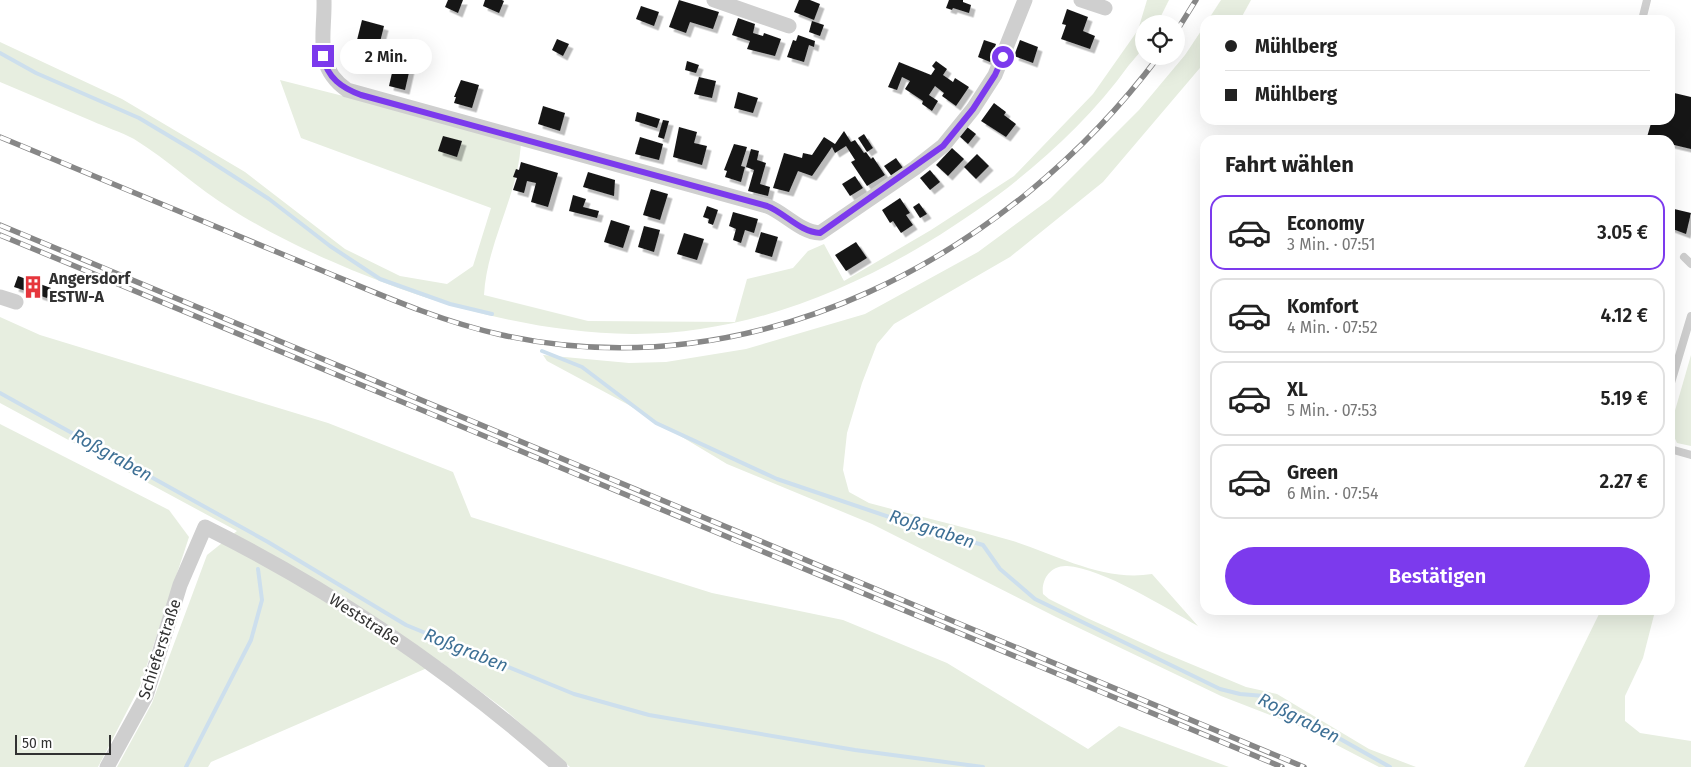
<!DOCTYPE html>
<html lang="de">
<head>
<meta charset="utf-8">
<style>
  body { margin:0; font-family:"Fira Sans",sans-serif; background:#f2f2f2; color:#222; height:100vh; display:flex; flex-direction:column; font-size:19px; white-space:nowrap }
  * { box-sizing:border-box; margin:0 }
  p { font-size:16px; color:#767676 }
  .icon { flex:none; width:28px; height:28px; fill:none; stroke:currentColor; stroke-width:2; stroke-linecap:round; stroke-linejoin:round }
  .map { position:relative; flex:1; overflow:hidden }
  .side { position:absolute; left:1200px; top:135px; width:475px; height:480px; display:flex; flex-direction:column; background:#fff; border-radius:15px; box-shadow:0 5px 20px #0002 }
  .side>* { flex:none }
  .hud { position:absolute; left:1200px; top:15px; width:475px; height:110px; border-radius:15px; box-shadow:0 5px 20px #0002; display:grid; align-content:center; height:110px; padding:0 25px; background:#fff }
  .tools { position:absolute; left:1135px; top:15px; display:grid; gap:10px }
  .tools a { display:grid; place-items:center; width:50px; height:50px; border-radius:50%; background:#fff; box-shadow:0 5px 20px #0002; font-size:25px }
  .scale { position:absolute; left:15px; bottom:12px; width:96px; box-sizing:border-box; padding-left:5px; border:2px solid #323232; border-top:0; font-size:14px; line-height:18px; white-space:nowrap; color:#323232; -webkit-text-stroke:4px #fff; paint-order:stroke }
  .end { position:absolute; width:22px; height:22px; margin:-11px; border:6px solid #7c3aed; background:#fff; box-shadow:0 0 0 2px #fff }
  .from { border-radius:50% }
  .bubble { position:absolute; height:35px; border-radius:18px; background:#fff; box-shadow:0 5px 20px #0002; font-size:16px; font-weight:600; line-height:35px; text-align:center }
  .hud b { display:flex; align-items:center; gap:18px; height:48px; font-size:19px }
  .hud b+b { border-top:1px solid #e0e0e0 }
  .hud i { width:12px; height:12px; background:#222 }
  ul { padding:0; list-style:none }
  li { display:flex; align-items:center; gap:15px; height:75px; margin:0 10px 8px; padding:0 15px; border:2px solid #e0e0e0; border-radius:15px }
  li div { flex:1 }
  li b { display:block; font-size:19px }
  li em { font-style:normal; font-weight:600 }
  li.active { border-color:#7c3aed }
  li>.icon { width:45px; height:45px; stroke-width:1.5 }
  h2 { padding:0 25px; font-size:22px; line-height:60px }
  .button { display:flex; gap:10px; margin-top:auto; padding:10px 25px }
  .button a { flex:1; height:58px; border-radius:30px; background:#7c3aed; color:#fff; font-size:20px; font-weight:600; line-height:58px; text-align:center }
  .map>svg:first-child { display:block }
  .green { fill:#e7eee0 }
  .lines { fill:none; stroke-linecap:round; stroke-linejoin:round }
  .stream { stroke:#cddfed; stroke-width:4 }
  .building { fill:#191919; filter:url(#shadow) }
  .service { stroke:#cfcfcf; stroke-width:8 }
  .minor { stroke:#cfcfcf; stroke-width:15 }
  .rail-casing { stroke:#878787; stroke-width:5.5 }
  .rail { stroke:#fff; stroke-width:4; stroke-dasharray:11; stroke-linecap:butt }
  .route { stroke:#7c3aed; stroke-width:6 }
  .labels { text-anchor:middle; stroke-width:5; stroke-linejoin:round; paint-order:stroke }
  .poi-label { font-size:16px; font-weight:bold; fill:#323232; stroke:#fff; text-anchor:start }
  .street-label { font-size:16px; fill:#323232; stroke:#fff }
  .water-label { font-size:18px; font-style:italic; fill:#3e7095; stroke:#fff }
</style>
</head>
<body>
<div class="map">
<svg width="1691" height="767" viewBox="0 0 1691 767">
  <defs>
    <filter id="shadow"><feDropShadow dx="4.5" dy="4.5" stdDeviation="0" flood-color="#0004"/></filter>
  </defs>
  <rect width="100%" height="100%" fill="#fff"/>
  <g class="green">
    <path d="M 1147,0 L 1169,0 L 1157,24 L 1144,24 C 1144,30 1145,38 1144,44 C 1142,51 1134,59 1129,65 C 1093,115 1046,159 998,195 C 893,273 765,335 632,334 C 529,333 424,302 331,261 C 300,248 259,227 231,209 C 197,188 168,160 134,139 C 121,132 105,127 92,121 C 61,108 31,95 0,82 L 0,42 L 122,99 L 245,172 L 345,249 L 400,276 L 447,284 L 473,266 L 491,208 L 301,138 L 280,80 L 521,141 C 519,195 487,241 484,295 L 588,321 L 735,322 L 747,279 L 793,268 L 808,251 L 824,244 L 844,281 L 931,230 L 1014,176 L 1093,94 L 1138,30 Z"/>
    <path d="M 1221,0 L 1251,0 L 1240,20 L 1208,20 Z"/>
    <path d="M 1205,25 L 1205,62 L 1103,182 L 1010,257 L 894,324 L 877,344 L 862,383 L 847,433 L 843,470 L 849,492 L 869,503 C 917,516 965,527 1013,541 C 1057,555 1104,582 1152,574 L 1198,626 C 1166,608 1102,568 1067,566 C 1051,565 1041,579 1043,594 L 1049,599 L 1087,618 L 1162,652 L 1246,687 L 1277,694 L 1369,749 L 1416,767 L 1379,767 L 1304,728 L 1221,696 L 1056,617 L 872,524 L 727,464 L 627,404 L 547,361 L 543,355 L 629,363 L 666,362 L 746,349 L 865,314 L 978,252 L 1050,199 L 1139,110 L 1185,55 Z"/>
    <path d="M 0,317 L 40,335 L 328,423 L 453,472 L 471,517 L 712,593 L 843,620 L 947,663 L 1088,749 L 1119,726 L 1229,767 L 570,767 L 504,709 L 441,662 L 211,762 L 208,767 L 117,767 L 152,703 L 207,555 L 237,531 L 0,403 Z"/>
    <path d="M 1691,355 L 1691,446 L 1677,443 L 1670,428 Z"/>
    <path d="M 0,424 L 169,510 L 189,537 L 140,686 L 98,767 L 0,767 Z"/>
    <path d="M 1601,610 L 1646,610 L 1654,615 L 1643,658 L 1625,696 L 1625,721 L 1640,733 L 1691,741 L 1691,767 L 1524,767 Z"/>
  </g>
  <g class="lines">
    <g class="stream">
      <path d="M 0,53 L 36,73 L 139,118 L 196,152 L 269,199 L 330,246 L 380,279 L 450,304 L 492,314"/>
      <path d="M 542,351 L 582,367 L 656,423 L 777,479 L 910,524 L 983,545 L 1000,569 L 1035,599 L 1220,689 L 1240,694 L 1264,696 L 1390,767"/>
      <path d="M 0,393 L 268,542 L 406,625 L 574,694 L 649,715 L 855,750 L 983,767"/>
      <path d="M 186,767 L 251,640 L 262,600 L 258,569"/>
    </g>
  </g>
  <g class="building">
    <path d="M 448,0 L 463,0 L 458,13 L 445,7 Z"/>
    <path d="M 485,0 L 502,0 L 504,1 L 499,13 L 483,6 Z"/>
    <path d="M 679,0 L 719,12 L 713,29 L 690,22 L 686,33 L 669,27 Z"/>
    <path d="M 799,0 L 810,0 L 820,4 L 814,20 L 794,12 Z"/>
    <path d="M 949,0 L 963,0 L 963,2 L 971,5 L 969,13 L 953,8 L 952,10 L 946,8 Z"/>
    <path d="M 641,6 L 659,12 L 654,26 L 636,19 Z"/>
    <path d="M 1067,9 L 1088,17 L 1083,31 L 1095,36 L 1090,49 L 1061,39 L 1066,25 L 1062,24 Z"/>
    <path d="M 738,18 L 755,24 L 753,33 L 763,36 L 764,33 L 781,39 L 775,56 L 747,49 L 750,41 L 732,35 Z"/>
    <path d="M 362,20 L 384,26 L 379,46 L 357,40 Z"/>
    <path d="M 812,21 L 824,25 L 820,36 L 809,32 Z"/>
    <path d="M 798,35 L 815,41 L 814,47 L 809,45 L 804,62 L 787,57 L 793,40 L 796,41 Z"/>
    <path d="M 557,39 L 569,44 L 563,56 L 552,50 Z"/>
    <path d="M 984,40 L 996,44 L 990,62 L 978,57 Z"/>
    <path d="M 1020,40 L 1038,47 L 1033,63 L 1014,56 Z"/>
    <path d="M 687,61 L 699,65 L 696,73 L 685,70 Z"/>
    <path d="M 936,61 L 947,69 L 943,75 L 953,82 L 955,78 L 969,87 L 956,106 L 942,96 L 944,93 L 935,86 L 929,95 L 938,101 L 932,111 L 922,104 L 923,101 L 905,89 L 910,81 L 902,77 L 897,90 L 888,87 L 899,62 L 931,75 L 935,69 L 932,66 Z"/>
    <path d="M 394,64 L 410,68 L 405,90 L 389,86 Z"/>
    <path d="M 699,77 L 716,81 L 712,98 L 694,94 Z"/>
    <path d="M 461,80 L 479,85 L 472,108 L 454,103 L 456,97 L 454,97 Z"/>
    <path d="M 738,92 L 758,98 L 753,113 L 734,108 Z"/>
    <path d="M 1670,92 L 1691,97 L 1691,149 L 1670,144 L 1670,140 L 1647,137 L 1652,120 L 1670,120 Z"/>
    <path d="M 994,103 L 1006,112 L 1004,115 L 1016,124 L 1006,137 L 981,121 Z"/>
    <path d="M 543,106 L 565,113 L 560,131 L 538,124 Z"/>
    <path d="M 637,112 L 660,119 L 657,128 L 635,121 Z"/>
    <path d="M 663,120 L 669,121 L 664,139 L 658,137 Z"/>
    <path d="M 679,127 L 697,132 L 694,143 L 707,146 L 702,165 L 673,157 Z"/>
    <path d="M 967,127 L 976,134 L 968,144 L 959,136 Z"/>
    <path d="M 844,131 L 851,142 L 855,140 L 864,153 L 866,152 L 871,159 L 873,157 L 885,175 L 867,186 L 851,162 L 855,160 L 846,146 L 835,153 L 832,147 L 812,176 L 798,171 L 789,192 L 773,188 L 784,153 L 802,158 L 803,153 L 812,155 L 824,137 L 835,144 Z"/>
    <path d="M 864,134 L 873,148 L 867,152 L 858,138 Z"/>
    <path d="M 443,136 L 462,141 L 457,157 L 438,151 Z"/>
    <path d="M 640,137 L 663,144 L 659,160 L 635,154 Z"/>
    <path d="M 734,144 L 747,147 L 741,166 L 745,167 L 741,182 L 725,177 L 727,171 L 724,170 Z"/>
    <path d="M 952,148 L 964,159 L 948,176 L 936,165 Z"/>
    <path d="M 751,149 L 759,151 L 757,160 L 766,163 L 760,184 L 770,187 L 768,196 L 748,191 L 754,170 L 746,167 Z"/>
    <path d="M 977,154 L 989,166 L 976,179 L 964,167 Z"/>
    <path d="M 896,158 L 903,168 L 893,178 L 884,166 Z"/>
    <path d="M 521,162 L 558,173 L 548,207 L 531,202 L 536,183 L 527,181 L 524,193 L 513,190 L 517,178 L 513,177 L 516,169 L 519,170 Z"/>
    <path d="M 930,170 L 940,182 L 930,190 L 920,178 Z"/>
    <path d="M 588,172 L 615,180 L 614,196 L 583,187 Z"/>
    <path d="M 855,176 L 863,188 L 850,196 L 842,184 Z"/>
    <path d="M 651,189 L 668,194 L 660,220 L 643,215 Z"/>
    <path d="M 573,195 L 586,199 L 583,207 L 599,211 L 597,218 L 569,211 Z"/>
    <path d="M 900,198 L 910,213 L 906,215 L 913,225 L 901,233 L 893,221 L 890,223 L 882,210 Z"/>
    <path d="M 919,203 L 927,214 L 920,218 L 913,207 Z"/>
    <path d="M 707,206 L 718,210 L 713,225 L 708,223 L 709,219 L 703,217 Z"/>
    <path d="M 1670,208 L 1691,213 L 1686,234 L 1670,228 Z"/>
    <path d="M 733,212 L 758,219 L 754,233 L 745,230 L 741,243 L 733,240 L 736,229 L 729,226 Z"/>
    <path d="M 611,220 L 630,226 L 623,248 L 604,242 Z"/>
    <path d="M 644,226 L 660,230 L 654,252 L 638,247 Z"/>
    <path d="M 761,232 L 778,237 L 772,257 L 755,252 Z"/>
    <path d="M 684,233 L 704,239 L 697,260 L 677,254 Z"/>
    <path d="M 856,242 L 867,258 L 846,271 L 835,255 Z"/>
    <path d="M 18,276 L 51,288 L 47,298 L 14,287 Z"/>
  </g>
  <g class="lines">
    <g class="service">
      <path d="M 1642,20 L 1647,0"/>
      <path d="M 1684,257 L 1691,264"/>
      <path d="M 1670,386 L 1691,316"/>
      <path d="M 1670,449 L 1691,455"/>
    </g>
    <g class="minor">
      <path d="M 324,0 C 325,36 313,66 347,90 L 767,206 C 785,213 800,232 820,233 L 915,168 L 943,146 L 973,109 L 995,75 L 1025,0"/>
      <path d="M 714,0 L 789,26"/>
      <path d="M 1081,0 L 1105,8"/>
      <path d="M 0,297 L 16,302"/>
      <path d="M 107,767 L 146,696 L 180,585 L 205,527 C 334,591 452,672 560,767"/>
    </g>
    <defs>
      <g id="rail">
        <path d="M 1176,32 L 1196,0"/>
        <path d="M 0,137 C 102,179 204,222 306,264 C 370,290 434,320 502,335 C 756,391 1008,257 1159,56"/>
        <path d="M 0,225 L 1304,767"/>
        <path d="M 0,235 L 1282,767"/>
      </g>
    </defs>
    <use href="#rail" class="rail-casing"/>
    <use href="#rail" class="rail"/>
  </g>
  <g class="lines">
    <path class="route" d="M 323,56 C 327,78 342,88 361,95 L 767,206 C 785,213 800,232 820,233 L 943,146 L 973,109 L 995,75 L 1003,57"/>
  </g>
  <defs>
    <symbol id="building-bare" viewBox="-9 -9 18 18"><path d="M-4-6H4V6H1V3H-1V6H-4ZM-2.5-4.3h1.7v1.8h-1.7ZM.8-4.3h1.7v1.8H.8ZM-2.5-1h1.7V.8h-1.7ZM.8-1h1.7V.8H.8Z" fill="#e6363c" stroke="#fff" stroke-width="2.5" paint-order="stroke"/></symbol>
  </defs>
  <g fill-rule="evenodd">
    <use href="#building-bare" x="17" y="271" width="32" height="32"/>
  </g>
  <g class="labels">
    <g class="poi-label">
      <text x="49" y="284">Angersdorf<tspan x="49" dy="18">ESTW-A</tspan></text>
    </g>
    <g class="street-label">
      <text transform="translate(365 619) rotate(33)" y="6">Weststraße</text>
      <text transform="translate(159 649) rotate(-72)" y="6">Schieferstraße</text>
    </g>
    <g class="water-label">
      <text transform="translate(112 455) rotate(29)" y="6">Roßgraben</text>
      <text transform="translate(932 529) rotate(18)" y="6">Roßgraben</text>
      <text transform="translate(466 650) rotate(22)" y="6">Roßgraben</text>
      <text transform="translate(1299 718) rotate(27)" y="6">Roßgraben</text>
    </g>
  </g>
</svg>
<div class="tools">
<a><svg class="icon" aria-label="locate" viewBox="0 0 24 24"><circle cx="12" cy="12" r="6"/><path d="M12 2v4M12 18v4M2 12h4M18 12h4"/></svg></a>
</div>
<div class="scale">50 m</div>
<i class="end from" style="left:1003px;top:57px"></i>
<i class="end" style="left:323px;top:56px"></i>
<div class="bubble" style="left:340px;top:39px;width:92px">2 Min.</div>
<div class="hud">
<b><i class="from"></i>Mühlberg</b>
<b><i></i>Mühlberg</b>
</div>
<section class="side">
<h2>Fahrt wählen</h2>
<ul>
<li class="active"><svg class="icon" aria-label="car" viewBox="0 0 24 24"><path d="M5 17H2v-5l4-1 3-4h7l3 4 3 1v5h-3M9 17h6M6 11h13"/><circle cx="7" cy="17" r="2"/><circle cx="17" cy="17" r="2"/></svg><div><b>Economy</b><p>3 Min. · 07:51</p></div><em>3.05 €</em></li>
<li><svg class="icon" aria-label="car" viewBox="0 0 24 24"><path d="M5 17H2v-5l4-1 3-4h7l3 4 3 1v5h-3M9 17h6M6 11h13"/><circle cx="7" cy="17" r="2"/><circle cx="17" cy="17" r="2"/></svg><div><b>Komfort</b><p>4 Min. · 07:52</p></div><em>4.12 €</em></li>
<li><svg class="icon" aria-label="car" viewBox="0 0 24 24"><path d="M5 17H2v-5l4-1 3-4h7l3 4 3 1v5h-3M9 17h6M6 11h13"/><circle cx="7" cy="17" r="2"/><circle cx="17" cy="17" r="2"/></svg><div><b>XL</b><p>5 Min. · 07:53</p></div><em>5.19 €</em></li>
<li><svg class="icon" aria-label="car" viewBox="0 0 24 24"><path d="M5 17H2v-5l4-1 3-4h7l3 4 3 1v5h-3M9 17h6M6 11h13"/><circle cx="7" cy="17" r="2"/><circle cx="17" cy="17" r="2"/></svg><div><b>Green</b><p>6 Min. · 07:54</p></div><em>2.27 €</em></li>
</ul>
<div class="button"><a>Bestätigen</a></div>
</section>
</div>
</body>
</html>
